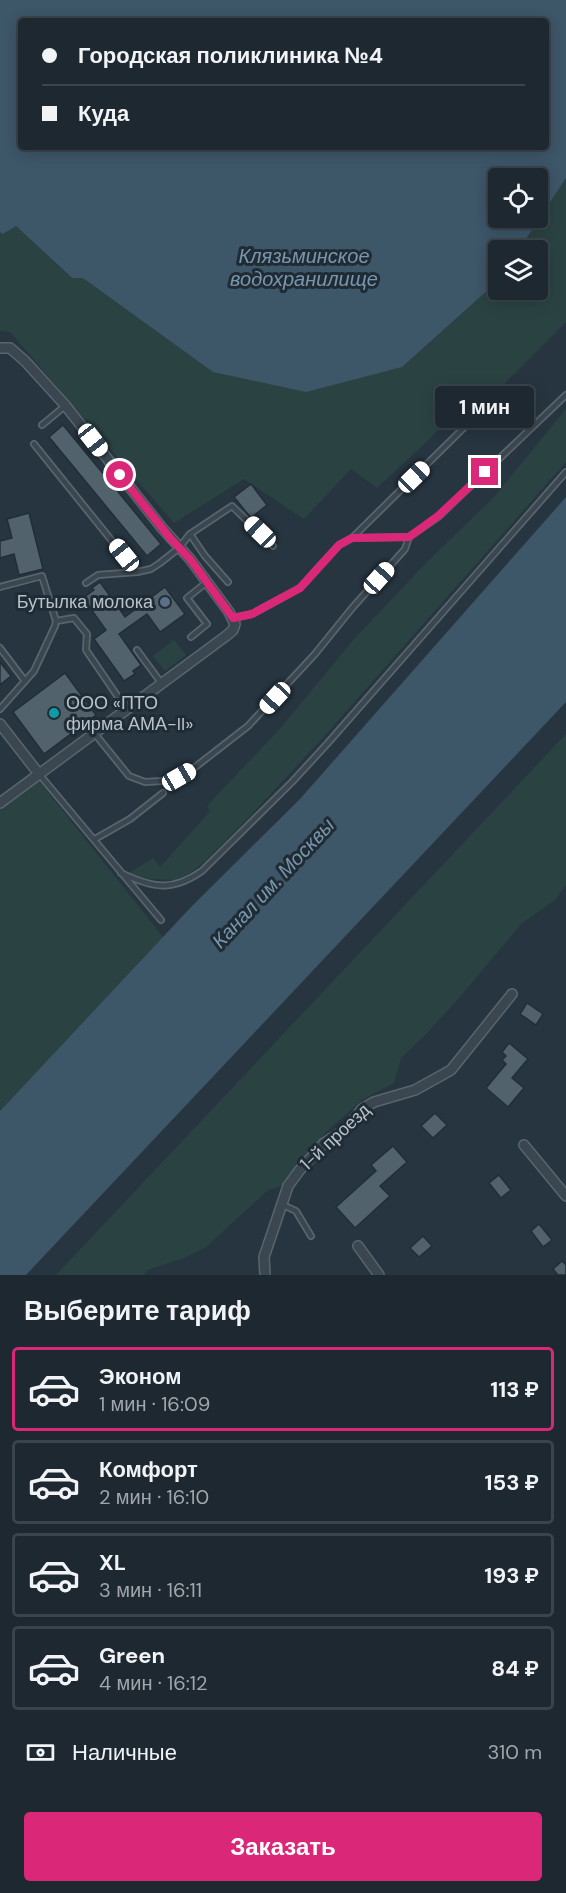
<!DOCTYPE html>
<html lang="ru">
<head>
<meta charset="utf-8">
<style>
  body { margin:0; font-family:"DM Sans",sans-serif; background:#2a343c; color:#f1f3f6; height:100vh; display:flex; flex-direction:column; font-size:22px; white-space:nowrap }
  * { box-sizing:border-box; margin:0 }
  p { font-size:20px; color:#a0a6ab }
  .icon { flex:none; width:33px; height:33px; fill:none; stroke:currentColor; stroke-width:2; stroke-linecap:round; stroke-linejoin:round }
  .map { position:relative; height:1275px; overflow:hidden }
  .drawer { display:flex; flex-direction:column; background:#1d2830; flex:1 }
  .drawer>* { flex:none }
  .banner { position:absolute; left:18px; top:18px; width:531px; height:132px; border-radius:6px; box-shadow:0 3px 15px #0003,0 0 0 2px #3b444c; display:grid; align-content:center; height:132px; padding:0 24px; background:#1d2830 }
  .controls { position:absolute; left:488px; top:168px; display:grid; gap:12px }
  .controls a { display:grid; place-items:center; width:60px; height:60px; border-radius:6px; background:#1d2830; box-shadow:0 3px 15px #0003,0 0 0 2px #3b444c; font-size:30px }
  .end { position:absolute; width:27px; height:27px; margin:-14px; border:8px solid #db2777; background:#fff; box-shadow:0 0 0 3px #fff }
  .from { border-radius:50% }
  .bubble { position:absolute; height:42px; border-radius:6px; background:#1d2830; box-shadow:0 3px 15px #0003,0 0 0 2px #3b444c; font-size:20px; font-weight:700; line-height:42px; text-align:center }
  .car { position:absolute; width:18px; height:36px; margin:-18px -9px; border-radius:8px; box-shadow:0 0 4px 2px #0007; background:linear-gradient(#fff 24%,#345 0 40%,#fff 0 76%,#345 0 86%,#fff 0) }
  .banner b { display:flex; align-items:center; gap:21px; height:57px; font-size:22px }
  .banner b+b { border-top:2px solid #3b444c }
  .banner i { width:15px; height:15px; background:#f1f3f6 }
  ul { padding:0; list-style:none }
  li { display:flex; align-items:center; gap:18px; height:84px; margin:0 12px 9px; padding:0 12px; border:3px solid #3b444c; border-radius:6px }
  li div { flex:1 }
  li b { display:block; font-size:22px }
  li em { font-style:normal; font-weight:700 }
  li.on { border-color:#db2777 }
  li>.icon { width:54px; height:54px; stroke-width:1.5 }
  h2 { padding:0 24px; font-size:27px; line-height:72px }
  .pay { display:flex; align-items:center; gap:15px; height:66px; padding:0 24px; font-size:22px }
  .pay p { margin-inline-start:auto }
  .primary-button { display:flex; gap:12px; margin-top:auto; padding:12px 24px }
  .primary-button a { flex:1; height:69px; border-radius:6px; background:#db2777; color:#fff; font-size:24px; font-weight:700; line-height:69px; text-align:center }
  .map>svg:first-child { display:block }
  .green { fill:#2a4342 }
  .water { fill:#3d5668; fill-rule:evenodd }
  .building { fill:#52626d; stroke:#222e37; stroke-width:1.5 }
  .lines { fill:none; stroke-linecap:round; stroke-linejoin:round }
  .lane-casing { stroke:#59656d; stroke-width:8 }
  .street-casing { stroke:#59656d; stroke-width:12 }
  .lane { stroke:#3b4750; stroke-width:4.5 }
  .street { stroke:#3b4750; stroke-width:9 }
  .route { stroke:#db2777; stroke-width:8 }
  .service-dot { fill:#5c6f8a; stroke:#202c35; stroke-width:2 }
  .culture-dot { fill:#0f9aa8; stroke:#202c35; stroke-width:2 }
  .labels { text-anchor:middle; stroke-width:6; stroke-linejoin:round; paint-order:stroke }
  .poi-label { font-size:18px; fill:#b8c2ca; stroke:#202c35; text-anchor:end }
  .street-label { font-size:18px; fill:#b8c2ca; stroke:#202c35 }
  .water-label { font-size:20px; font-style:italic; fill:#7996ac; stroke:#202c35 }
</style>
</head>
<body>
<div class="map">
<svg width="566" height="1275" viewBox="0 0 566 1275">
  <rect width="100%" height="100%" fill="#273540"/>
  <g class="green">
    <path d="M 566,178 L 566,322 L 495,393 L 487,385 L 377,488 L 351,469 L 304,519 L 244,479 L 174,523 L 10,332 L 0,331 L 0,232 L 4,234 L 15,225 L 71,278 L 83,278 L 402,367 L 498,281 L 498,290 L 537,290 L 537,250 L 519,250 Z"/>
    <path d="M 566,409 L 566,462 L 321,740 L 251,815 L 205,861 L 189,874 L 174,880 L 150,879 L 129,873 L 153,858 L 160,867 L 210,811 L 207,807 L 215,797 L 279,730 L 354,639 L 427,562 L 494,497 Z"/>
    <path d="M 174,640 L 186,655 L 165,671 L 153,656 Z"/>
    <path d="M 566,734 L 566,885 L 555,900 L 522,923 L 459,998 L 425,1035 L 401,1058 L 394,1083 L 362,1100 L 325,1133 L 300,1160 L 283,1185 L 267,1191 L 206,1247 L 184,1258 L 147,1270 L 144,1275 L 56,1275 Z"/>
    <path d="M 32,772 L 163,937 L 0,1111 L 0,795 Z"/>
  </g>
  <g class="water">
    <path d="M 0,0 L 566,0 L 566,178 L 519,250 L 498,250 L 498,281 L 402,367 L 306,392 L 213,372 L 83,278 L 72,278 L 16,226 L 3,234 L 0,232 ZM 21,21 L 546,21 L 546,147 L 21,147 ZM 498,178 L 537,178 L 537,218 L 498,218 Z"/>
    <path d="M 566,497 L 566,702 L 26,1275 L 0,1275 L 0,1111 L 191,907 L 300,799 Z"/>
  </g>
  <g class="building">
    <path d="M 63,425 L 161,544 L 147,556 L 49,437 Z"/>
    <path d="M 251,484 L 267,505 L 251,518 L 234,497 Z"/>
    <path d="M 29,513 L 43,569 L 19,575 L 14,554 L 0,558 L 0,541 L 12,538 L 7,519 Z"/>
    <path d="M 100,582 L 125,617 L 165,587 L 185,614 L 160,632 L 147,614 L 119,634 L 141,665 L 133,671 L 135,674 L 124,681 L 94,639 L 106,630 L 83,598 L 94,590 L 92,588 Z"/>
    <path d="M 0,662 L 11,676 L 0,685 Z"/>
    <path d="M 65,673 L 96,715 L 44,754 L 13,712 Z"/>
    <path d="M 527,1003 L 543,1014 L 536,1025 L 520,1014 Z"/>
    <path d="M 509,1043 L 528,1059 L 512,1078 L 524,1088 L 508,1107 L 486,1088 L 506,1064 L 502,1060 L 506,1056 L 502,1052 Z"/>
    <path d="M 435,1113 L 447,1125 L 433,1138 L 421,1126 Z"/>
    <path d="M 393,1146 L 407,1162 L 380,1186 L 390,1196 L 355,1228 L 336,1207 L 376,1171 L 371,1165 Z"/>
    <path d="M 499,1175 L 511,1190 L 501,1198 L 489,1183 Z"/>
    <path d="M 539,1224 L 552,1240 L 543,1247 L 531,1231 Z"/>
    <path d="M 423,1236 L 432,1246 L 419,1257 L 410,1248 Z"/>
    <path d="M 562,1261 L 566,1265 L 566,1275 L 558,1275 L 553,1269 Z"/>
  </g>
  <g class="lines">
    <defs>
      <g id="lane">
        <path d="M 42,425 L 65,406"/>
        <path d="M 34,444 L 137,572 L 151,569 L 160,563 L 179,548 L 190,534 L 232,506 L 273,546"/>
        <path d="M 190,534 L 205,556 L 228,582"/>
        <path d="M 352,538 L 491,401"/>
        <path d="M 86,583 L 98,575 L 137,572"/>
        <path d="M 0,587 L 42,576 L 56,621 L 55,626 L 34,671 L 0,709"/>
        <path d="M 233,618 L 252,614 L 300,588 L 339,545 L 352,538 L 409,537"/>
        <path d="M 56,621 L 74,618 L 87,634 L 86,650 L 127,710"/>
        <path d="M 191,637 L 207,624 L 187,598 L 207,582"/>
        <path d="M 0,648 L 25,681"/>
        <path d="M 137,650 L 162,684"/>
        <path d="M 95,734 L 129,776 L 145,782 L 162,781 L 179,777 L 194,768 L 248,726 L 315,654 L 353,607 L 405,549 L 409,537 L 438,517 L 566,395"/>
        <path d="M 39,774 L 161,920"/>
        <path d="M 95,839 L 130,819 L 163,793"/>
        <path d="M 121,873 C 153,888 172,892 202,871 L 292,782 L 327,744 L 566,472"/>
        <path d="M 281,1204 L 296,1211 L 311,1236"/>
      </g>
      <g id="street">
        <path d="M 0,348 L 10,348 L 25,361 L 65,405 L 162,528 L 190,559 L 229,612 L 235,624 L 233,630 L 226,636 L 0,803"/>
        <path d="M 0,724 L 39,774"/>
        <path d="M 524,1145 L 566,1196"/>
        <path d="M 358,1246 L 379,1275"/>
        <path d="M 265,1275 L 264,1257 L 288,1186 L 299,1171 L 324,1143 L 346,1129 L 362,1109 L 374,1102 L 415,1090 L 451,1070 L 512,994"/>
      </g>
    </defs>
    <use href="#lane" class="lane-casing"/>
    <use href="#street" class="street-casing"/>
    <use href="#lane" class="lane"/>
    <use href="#street" class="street"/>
  </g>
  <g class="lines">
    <path class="route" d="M 120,475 L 170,538 L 190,559 L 233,618 L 252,614 L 300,588 L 339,545 L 352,538 L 409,537 L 438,516 L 485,472"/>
  </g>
  <circle class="service-dot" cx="165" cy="602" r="6"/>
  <circle class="culture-dot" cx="54" cy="713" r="6"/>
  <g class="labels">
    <g class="poi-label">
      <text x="153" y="608">Бутылка молока</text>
      <text x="66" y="709" text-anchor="start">ООО «ПТО<tspan x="66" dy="21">фирма АМА-II»</tspan></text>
    </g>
    <g class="street-label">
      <text transform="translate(335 1137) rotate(-43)" y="6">1-й проезд</text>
    </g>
    <g class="water-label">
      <text x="304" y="263">Клязьминское<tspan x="304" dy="23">водохранилище</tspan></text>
      <text transform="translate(273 883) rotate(-47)" y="7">Канал им. Москвы</text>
    </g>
  </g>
</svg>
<div class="controls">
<a><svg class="icon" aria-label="locate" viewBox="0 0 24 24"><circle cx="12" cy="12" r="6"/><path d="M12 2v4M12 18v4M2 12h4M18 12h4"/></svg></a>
<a><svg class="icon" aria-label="layers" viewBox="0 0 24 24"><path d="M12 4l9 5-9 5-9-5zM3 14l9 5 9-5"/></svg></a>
</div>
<i class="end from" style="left:120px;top:475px"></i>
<i class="end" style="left:485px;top:472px"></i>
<div class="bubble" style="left:435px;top:386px;width:99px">1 мин</div>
<i class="car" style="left:93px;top:440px;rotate:142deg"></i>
<i class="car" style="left:414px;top:477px;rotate:46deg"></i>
<i class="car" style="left:260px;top:532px;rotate:314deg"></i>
<i class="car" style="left:124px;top:555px;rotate:321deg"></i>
<i class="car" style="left:379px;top:578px;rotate:42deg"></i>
<i class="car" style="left:275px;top:698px;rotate:223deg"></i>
<i class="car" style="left:179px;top:777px;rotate:60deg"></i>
<div class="banner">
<b><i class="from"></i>Городская поликлиника №4</b>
<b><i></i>Куда</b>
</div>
</div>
<section class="drawer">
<h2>Выберите тариф</h2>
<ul>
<li class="on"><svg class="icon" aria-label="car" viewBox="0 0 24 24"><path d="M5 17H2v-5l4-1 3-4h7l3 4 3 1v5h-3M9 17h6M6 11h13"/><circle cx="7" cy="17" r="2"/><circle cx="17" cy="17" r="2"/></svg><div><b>Эконом</b><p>1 мин · 16:09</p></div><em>113 ₽</em></li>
<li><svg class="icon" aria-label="car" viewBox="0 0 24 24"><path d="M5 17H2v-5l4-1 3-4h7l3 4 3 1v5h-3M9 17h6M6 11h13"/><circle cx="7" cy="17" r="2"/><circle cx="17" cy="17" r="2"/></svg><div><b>Комфорт</b><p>2 мин · 16:10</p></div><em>153 ₽</em></li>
<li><svg class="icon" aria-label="car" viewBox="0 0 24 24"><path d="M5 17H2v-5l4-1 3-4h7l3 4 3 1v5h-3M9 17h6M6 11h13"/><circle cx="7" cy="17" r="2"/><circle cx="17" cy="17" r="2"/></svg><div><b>XL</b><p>3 мин · 16:11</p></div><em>193 ₽</em></li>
<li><svg class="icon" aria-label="car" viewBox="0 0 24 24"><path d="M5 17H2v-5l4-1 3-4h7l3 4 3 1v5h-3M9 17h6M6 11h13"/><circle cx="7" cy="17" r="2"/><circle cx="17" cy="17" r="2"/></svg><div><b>Green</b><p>4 мин · 16:12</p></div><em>84 ₽</em></li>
</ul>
<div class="pay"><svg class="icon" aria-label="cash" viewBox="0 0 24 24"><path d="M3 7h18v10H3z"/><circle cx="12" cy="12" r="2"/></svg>Наличные<p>310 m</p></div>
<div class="primary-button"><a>Заказать</a></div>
</section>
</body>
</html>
